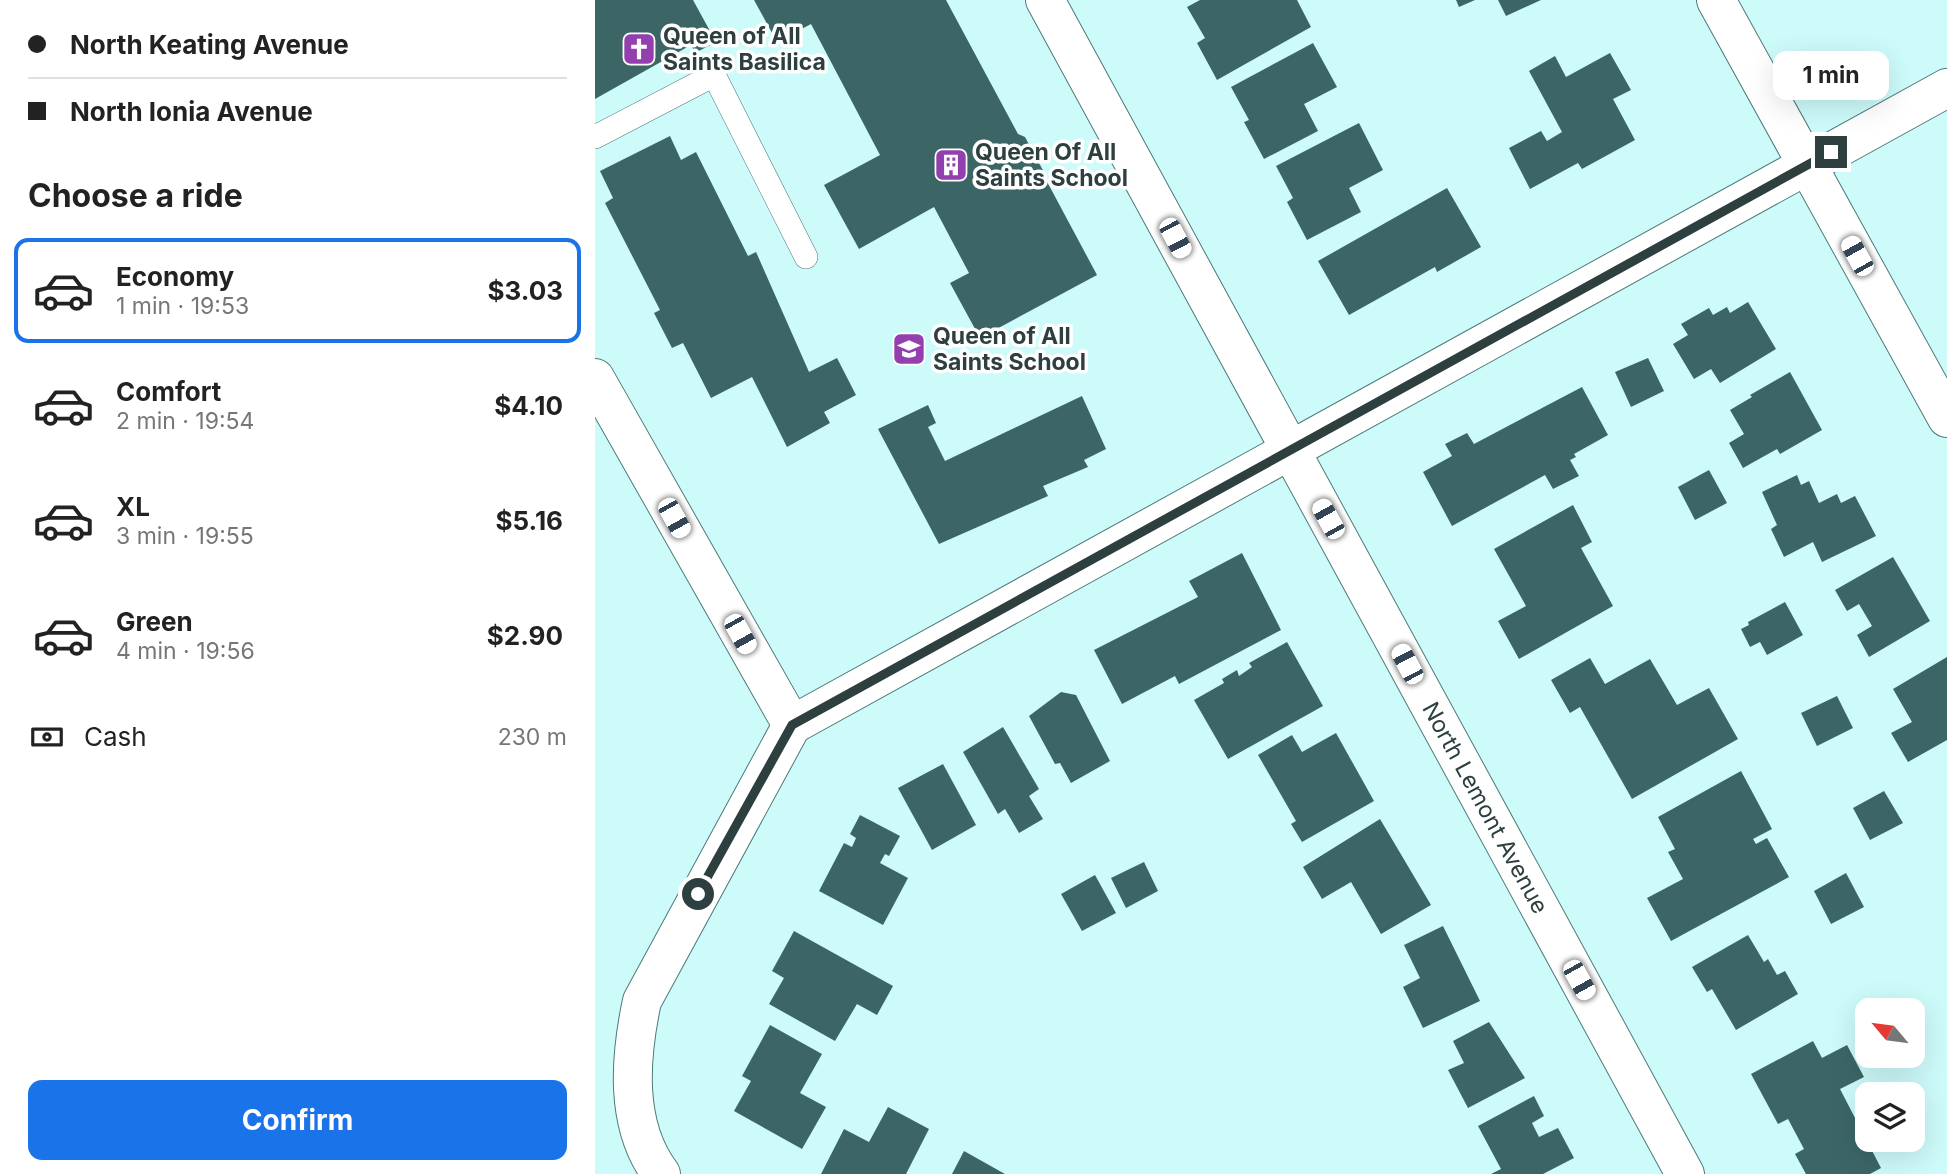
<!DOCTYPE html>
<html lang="en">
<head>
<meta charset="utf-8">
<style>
  body { margin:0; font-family:Inter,sans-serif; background:#f2f2f2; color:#222; height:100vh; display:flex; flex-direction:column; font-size:26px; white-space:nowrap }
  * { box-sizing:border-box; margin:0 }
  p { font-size:23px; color:#767676 }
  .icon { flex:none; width:38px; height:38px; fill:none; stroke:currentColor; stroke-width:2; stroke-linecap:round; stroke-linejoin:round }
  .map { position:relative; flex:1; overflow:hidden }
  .details { display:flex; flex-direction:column; background:#fff; width:595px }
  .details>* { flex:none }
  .hud { display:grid; align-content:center; height:154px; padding:0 28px; background:#fff }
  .needle { width:46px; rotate:299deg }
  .buttons { position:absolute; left:1260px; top:998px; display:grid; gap:14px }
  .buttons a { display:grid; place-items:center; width:70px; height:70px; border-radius:14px; background:#fff; box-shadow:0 7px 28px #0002; font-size:35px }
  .end { position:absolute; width:32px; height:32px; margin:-16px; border:9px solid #2d3f3f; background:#fff; box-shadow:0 0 0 4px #fff }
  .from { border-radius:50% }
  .bubble { position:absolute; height:49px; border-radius:14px; background:#fff; box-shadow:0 7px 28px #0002; font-size:23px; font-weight:700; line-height:49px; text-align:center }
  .car { position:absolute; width:21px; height:42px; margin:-21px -10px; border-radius:9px; box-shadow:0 0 5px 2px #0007; background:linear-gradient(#fff 24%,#345 0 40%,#fff 0 76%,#345 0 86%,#fff 0) }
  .hud b { display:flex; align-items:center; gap:24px; height:66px; font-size:26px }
  .hud b+b { border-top:2px solid #e0e0e0 }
  .hud i { width:18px; height:18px; background:#222 }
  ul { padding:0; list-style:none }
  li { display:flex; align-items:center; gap:21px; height:105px; margin:0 14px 10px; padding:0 14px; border:4px solid transparent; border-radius:14px }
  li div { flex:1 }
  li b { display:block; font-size:26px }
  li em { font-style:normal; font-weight:700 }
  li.on { border-color:#1a73e8 }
  li>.icon { width:63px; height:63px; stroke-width:1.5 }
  h2 { padding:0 28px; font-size:32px; line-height:84px }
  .pay { display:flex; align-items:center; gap:18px; height:77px; padding:0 28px; font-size:26px }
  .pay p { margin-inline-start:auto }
  .primary-button { display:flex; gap:14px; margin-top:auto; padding:14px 28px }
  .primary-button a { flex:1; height:80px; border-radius:14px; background:#1a73e8; color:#fff; font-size:28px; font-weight:700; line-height:80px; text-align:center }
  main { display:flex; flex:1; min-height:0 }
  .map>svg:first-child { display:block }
  .building { fill:#3c6666 }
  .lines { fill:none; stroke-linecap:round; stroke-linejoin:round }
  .service-casing { stroke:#4e7979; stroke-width:24 }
  .minor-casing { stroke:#4e7979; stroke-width:40 }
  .service { stroke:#fff; stroke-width:23 }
  .minor { stroke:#fff; stroke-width:38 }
  .route { stroke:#2d3f3f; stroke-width:9 }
  .labels { text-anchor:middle; stroke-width:7; stroke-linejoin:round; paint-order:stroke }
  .poi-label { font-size:23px; font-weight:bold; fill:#2d3f3f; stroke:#fefefe; text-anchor:start }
  .street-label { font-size:23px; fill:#2d3f3f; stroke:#fefefe }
</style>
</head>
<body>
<main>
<section class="details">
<div class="hud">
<b><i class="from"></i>North Keating Avenue</b>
<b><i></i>North Ionia Avenue</b>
</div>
<h2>Choose a ride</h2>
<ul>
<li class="on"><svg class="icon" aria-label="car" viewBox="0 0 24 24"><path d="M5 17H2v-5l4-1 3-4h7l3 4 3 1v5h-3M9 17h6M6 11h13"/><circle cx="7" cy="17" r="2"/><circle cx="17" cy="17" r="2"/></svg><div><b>Economy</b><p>1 min · 19:53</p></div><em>$3.03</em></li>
<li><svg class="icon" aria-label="car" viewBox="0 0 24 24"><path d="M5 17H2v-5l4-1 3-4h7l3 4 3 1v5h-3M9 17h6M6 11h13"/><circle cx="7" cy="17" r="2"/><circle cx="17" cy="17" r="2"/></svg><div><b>Comfort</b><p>2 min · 19:54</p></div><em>$4.10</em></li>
<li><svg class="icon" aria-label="car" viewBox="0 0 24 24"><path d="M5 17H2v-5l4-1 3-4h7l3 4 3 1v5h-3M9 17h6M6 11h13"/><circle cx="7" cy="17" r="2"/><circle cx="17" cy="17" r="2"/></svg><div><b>XL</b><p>3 min · 19:55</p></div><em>$5.16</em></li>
<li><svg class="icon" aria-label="car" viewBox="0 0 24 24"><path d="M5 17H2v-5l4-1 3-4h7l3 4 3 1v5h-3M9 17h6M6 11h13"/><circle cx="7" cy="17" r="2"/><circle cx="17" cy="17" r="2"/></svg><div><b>Green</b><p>4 min · 19:56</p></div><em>$2.90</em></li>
</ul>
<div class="pay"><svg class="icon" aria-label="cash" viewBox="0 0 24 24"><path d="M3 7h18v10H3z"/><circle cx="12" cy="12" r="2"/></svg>Cash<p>230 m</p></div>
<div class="primary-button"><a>Confirm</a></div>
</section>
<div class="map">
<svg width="1352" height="1174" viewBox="0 0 1352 1174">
  <rect width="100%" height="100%" fill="#cdfbfa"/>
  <g class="building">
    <path d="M 0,0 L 98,0 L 121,42 L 100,53 L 96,45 L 0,99 Z"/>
    <path d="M 159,0 L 351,0 L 423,134 L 430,137 L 451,176 L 449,176 L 502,275 L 385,338 L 355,283 L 374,273 L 339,207 L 264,249 L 229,185 L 285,155 L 216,24 L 182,42 Z"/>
    <path d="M 605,0 L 702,0 L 716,27 L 622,80 L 602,43 L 610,38 L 592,7 Z"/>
    <path d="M 861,0 L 880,0 L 864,7 Z"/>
    <path d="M 903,0 L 946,0 L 911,16 Z"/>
    <path d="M 718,43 L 742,87 L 709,104 L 723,131 L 669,159 L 649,122 L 654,120 L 636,87 Z"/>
    <path d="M 1015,53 L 1036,90 L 1018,99 L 1040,140 L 987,169 L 983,163 L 935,189 L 914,148 L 946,131 L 952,141 L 967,132 L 934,71 L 960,56 L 971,77 Z"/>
    <path d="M 764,123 L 788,170 L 754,188 L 766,212 L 712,240 L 692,202 L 698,198 L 681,166 Z"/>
    <path d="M 75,136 L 86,160 L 101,152 L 153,256 L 161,252 L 214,372 L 242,358 L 261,395 L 229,412 L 235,423 L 192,447 L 157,377 L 116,398 L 88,343 L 77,348 L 59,313 L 65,310 L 10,203 L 18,198 L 5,171 Z"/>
    <path d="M 852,188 L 886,247 L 842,272 L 840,267 L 754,315 L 723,261 Z"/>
    <path d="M 1153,302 L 1181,349 L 1125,383 L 1116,369 L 1099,379 L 1078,344 L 1093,335 L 1086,324 L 1114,308 L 1118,315 L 1132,307 L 1135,313 Z"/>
    <path d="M 1053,358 L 1069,391 L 1036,407 L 1020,372 Z"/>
    <path d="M 1195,372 L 1227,430 L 1185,454 L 1182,449 L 1148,468 L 1134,443 L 1149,434 L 1135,410 L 1157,397 L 1155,395 Z"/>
    <path d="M 987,387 L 1013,435 L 979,454 L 981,457 L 975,460 L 984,476 L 958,489 L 950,475 L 857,526 L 828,472 L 857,456 L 850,444 L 872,433 L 879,444 Z"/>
    <path d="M 487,396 L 511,449 L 489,460 L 493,467 L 448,486 L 453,496 L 344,544 L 283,429 L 333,405 L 341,423 L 333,427 L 350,461 Z"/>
    <path d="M 1114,470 L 1132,503 L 1100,520 L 1083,487 Z"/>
    <path d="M 1202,475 L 1206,485 L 1214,481 L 1224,503 L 1242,494 L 1246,503 L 1260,496 L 1281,536 L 1227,562 L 1218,542 L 1189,557 L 1176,529 L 1182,525 L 1167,492 Z"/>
    <path d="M 978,505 L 997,542 L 986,548 L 1018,606 L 924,659 L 903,621 L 931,606 L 899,549 Z"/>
    <path d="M 647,553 L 686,630 L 584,684 L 580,676 L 527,704 L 499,650 L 603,597 L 594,581 Z"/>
    <path d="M 1298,557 L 1335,621 L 1274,657 L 1262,635 L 1277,626 L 1264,604 L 1252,611 L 1240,590 Z"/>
    <path d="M 1190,602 L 1208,635 L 1172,655 L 1165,642 L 1155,647 L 1146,629 L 1154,625 L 1153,622 Z"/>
    <path d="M 692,642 L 728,706 L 633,759 L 599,700 L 629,683 L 627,679 L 642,670 L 644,676 L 657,667 L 654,663 Z"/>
    <path d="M 1352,657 L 1352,740 L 1313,762 L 1296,733 L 1317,722 L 1298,689 Z"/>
    <path d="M 995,658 L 1010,684 L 1055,659 L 1082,705 L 1114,688 L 1143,739 L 1037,799 L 985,707 L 975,713 L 956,680 Z"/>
    <path d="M 466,692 L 481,695 L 515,761 L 476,783 L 465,763 L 460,764 L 434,716 Z"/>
    <path d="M 1242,696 L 1258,728 L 1222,746 L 1206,713 Z"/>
    <path d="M 408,727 L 444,789 L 434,796 L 448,819 L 424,833 L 410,809 L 403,814 L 368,752 Z"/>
    <path d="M 741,733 L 779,801 L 707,842 L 696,824 L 701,821 L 663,755 L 697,735 L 707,752 Z"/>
    <path d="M 348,764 L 381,825 L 337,850 L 303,788 Z"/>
    <path d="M 1146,771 L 1177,829 L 1158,839 L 1161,844 L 1172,838 L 1194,877 L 1076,941 L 1052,898 L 1088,879 L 1073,852 L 1080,849 L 1063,817 Z"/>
    <path d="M 1289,791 L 1308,823 L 1275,840 L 1258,808 Z"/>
    <path d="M 265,815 L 305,836 L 294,856 L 290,854 L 285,863 L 313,878 L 288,925 L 224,891 L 249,843 L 257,847 L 261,838 L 255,834 Z"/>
    <path d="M 785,819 L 836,905 L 786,934 L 756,882 L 727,899 L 708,867 Z"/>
    <path d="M 549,862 L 563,891 L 531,908 L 516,878 Z"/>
    <path d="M 1251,873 L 1269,907 L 1236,924 L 1219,891 Z"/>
    <path d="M 500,875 L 521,913 L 487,931 L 466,894 Z"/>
    <path d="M 848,926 L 885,1001 L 828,1028 L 808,987 L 825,978 L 809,945 Z"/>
    <path d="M 199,931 L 298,986 L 282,1015 L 262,1004 L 240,1041 L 174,1004 L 189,978 L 177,971 Z"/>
    <path d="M 1153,935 L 1169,962 L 1173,959 L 1182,975 L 1190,971 L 1203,994 L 1141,1030 L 1117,989 L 1112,992 L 1097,967 Z"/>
    <path d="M 894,1022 L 930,1078 L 873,1108 L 853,1070 L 869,1063 L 858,1041 Z"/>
    <path d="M 175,1025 L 227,1054 L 205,1093 L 231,1107 L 207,1149 L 139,1111 L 156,1081 L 147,1076 Z"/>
    <path d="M 1218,1041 L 1227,1058 L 1252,1045 L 1269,1077 L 1245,1089 L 1286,1168 L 1275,1174 L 1211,1174 L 1200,1154 L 1209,1149 L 1193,1119 L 1183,1124 L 1156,1074 Z"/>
    <path d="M 939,1096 L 949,1116 L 937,1123 L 944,1137 L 963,1128 L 979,1158 L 948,1174 L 896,1174 L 906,1169 L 883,1126 Z"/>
    <path d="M 293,1107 L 334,1129 L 311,1174 L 226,1174 L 249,1129 L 274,1142 Z"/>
    <path d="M 369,1151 L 410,1174 L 357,1174 Z"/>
  </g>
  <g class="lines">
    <defs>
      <path id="service" d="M 0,137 L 119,75 L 211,257"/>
      <g id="minor">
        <path id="s1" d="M 450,0 L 1090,1174"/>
        <path d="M 1121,0 L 1352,418"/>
        <path d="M 0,378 L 197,725"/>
        <path d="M 197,725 L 1352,88"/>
        <path d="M 66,1174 C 29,1125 35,1057 47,1001 L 197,725"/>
      </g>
    </defs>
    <use href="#service" class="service-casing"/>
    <use href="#minor" class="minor-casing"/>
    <use href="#service" class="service"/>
    <use href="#minor" class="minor"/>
  </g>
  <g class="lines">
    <path class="route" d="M 103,894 L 197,725 L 1236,152"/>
  </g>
  <defs>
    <symbol id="church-square" viewBox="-11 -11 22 22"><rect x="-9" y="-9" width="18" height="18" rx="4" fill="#9340ae" stroke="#fefefe"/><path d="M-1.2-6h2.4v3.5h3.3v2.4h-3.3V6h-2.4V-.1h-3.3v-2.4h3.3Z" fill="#fff"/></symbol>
    <symbol id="building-square" viewBox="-11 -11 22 22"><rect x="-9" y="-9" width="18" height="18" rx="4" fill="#9340ae" stroke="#fefefe"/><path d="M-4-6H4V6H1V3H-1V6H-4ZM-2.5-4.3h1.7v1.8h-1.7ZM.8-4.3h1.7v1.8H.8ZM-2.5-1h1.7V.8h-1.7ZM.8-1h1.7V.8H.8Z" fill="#fff"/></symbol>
    <symbol id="school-square" viewBox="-11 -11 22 22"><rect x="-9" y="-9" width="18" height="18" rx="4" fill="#9340ae" stroke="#fefefe"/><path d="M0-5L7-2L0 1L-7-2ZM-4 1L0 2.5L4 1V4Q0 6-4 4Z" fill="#fff"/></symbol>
  </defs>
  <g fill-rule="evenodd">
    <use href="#church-square" x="25" y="30" width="38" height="38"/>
    <use href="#building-square" x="337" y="146" width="38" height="38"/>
    <use href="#school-square" x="295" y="330" width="38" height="38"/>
  </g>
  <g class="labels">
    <g class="poi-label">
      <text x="68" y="44">Queen of All<tspan x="68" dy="26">Saints Basilica</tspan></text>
      <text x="380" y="160">Queen Of All<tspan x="380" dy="26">Saints School</tspan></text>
      <text x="338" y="344">Queen of All<tspan x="338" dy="26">Saints School</tspan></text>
    </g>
    <g class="street-label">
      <text dy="8" stroke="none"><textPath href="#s1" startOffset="920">North Lemont Avenue</textPath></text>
    </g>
  </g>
</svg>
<div class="buttons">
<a><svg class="needle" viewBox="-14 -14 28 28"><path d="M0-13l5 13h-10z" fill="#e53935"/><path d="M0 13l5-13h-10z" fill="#767676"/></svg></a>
<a><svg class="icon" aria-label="layers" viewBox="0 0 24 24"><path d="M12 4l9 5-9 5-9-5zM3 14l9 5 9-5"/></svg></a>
</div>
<i class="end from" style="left:103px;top:894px"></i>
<i class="end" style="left:1236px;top:152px"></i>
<div class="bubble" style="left:1178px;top:51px;width:116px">1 min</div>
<i class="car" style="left:580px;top:238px;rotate:152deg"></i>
<i class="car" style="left:1262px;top:256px;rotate:331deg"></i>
<i class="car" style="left:79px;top:518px;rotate:151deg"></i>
<i class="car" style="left:733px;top:519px;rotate:331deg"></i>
<i class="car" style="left:145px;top:634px;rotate:151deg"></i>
<i class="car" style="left:812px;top:664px;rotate:332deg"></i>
<i class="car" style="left:984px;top:980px;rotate:151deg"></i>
</div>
</main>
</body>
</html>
